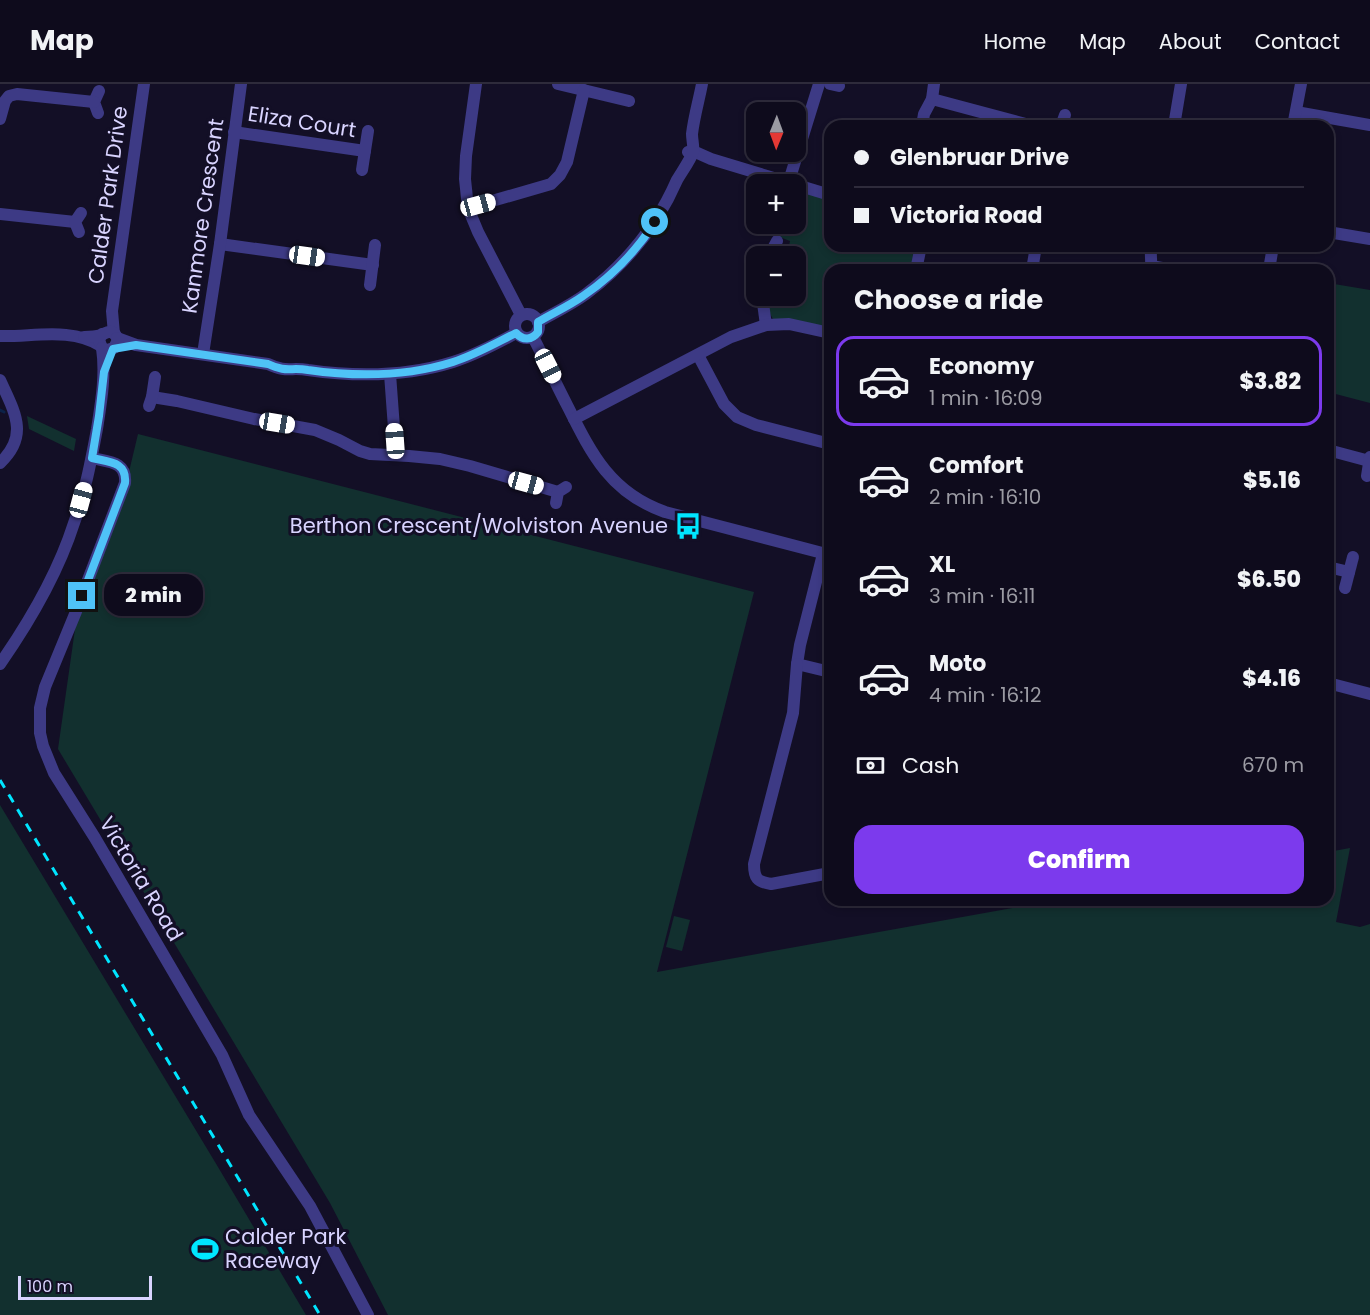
<!DOCTYPE html>
<html lang="en">
<head>
<meta charset="utf-8">
<style>
  body { margin:0; font-family:Poppins,sans-serif; background:#1c1929; color:#f1f3f6; height:100vh; display:flex; flex-direction:column; font-size:22px; white-space:nowrap }
  * { box-sizing:border-box; margin:0 }
  p { font-size:20px; color:#9b9ba3 }
  .icon { flex:none; width:33px; height:33px; fill:none; stroke:currentColor; stroke-width:2; stroke-linecap:round; stroke-linejoin:round }
  .map { position:relative; flex:1; overflow:hidden }
  .details { position:absolute; left:824px; top:180px; width:510px; height:642px; display:flex; flex-direction:column; background:#0e0b1c; border-radius:18px; box-shadow:0 3px 9px #0003,0 0 0 2px #2e2b3b }
  .details>* { flex:none }
  .guide { position:absolute; left:824px; top:36px; width:510px; height:132px; border-radius:18px; box-shadow:0 3px 9px #0003,0 0 0 2px #2e2b3b; display:grid; align-content:center; height:132px; padding:0 30px; background:#0e0b1c }
  .needle { width:39px; rotate:181deg }
  .fabs { position:absolute; left:746px; top:18px; display:grid; gap:12px }
  .fabs a { display:grid; place-items:center; width:60px; height:60px; border-radius:12px; background:#0e0b1c; box-shadow:0 3px 9px #0003,0 0 0 2px #2e2b3b; font-size:30px }
  .scale { position:absolute; left:18px; bottom:15px; width:134px; box-sizing:border-box; padding-left:6px; border:3px solid #d9d4ff; border-top:0; font-size:16px; line-height:21px; white-space:nowrap; color:#d9d4ff; -webkit-text-stroke:4px #130f26; paint-order:stroke }
  .end { position:absolute; width:27px; height:27px; margin:-14px; border:8px solid #4fc3f7; background:#111; box-shadow:0 0 0 3px #111 }
  .from { border-radius:50% }
  .bubble { position:absolute; height:42px; border-radius:18px; background:#0e0b1c; box-shadow:0 3px 9px #0003,0 0 0 2px #2e2b3b; font-size:20px; font-weight:800; line-height:42px; text-align:center }
  .car { position:absolute; width:18px; height:36px; margin:-18px -9px; border-radius:8px; box-shadow:0 0 4px 2px #0007; background:linear-gradient(#fff 24%,#345 0 40%,#fff 0 76%,#345 0 86%,#fff 0) }
  .guide b { display:flex; align-items:center; gap:21px; height:57px; font-size:22px }
  .guide b+b { border-top:2px solid #2e2b3b }
  .guide i { width:15px; height:15px; background:#f1f3f6 }
  ul { padding:0; list-style:none }
  li { display:flex; align-items:center; gap:18px; height:90px; margin:0 12px 9px; padding:0 18px; border:3px solid transparent; border-radius:18px }
  li div { flex:1 }
  li b { display:block; font-size:22px }
  li em { font-style:normal; font-weight:800 }
  li.on { border-color:#7c3aed }
  li>.icon { width:54px; height:54px; stroke-width:1.5 }
  h2 { padding:0 30px; font-size:27px; line-height:72px }
  .pay { display:flex; align-items:center; gap:15px; height:66px; padding:0 30px; font-size:22px }
  .pay p { margin-inline-start:auto }
  .primary-button { display:flex; gap:12px; margin-top:auto; padding:12px 30px }
  .primary-button a { flex:1; height:69px; border-radius:18px; background:#7c3aed; color:#fff; font-size:24px; font-weight:800; line-height:69px; text-align:center }
  header { display:flex; align-items:center; gap:36px; box-sizing:border-box; height:84px; padding:0 30px; background:#0e0b1c; border-bottom:2px solid #2e2b3b }
  header strong { font-size:28px }
  nav { display:flex; gap:33px; margin-inline-start:auto; font-size:21px }
  .map>svg:first-child { display:block }
  .green { fill:#12302f }
  .lines { fill:none; stroke-linecap:round; stroke-linejoin:round }
  .stream { stroke:#0c2248; stroke-width:3 }
  .minor { stroke:#3d3a85; stroke-width:12 }
  .rail { stroke:#00e5ff; stroke-width:3; stroke-dasharray:9 8; stroke-linecap:butt }
  .route { stroke:#4fc3f7; stroke-width:8 }
  .labels { text-anchor:middle; stroke-width:6; stroke-linejoin:round; paint-order:stroke }
  .street-label { font-size:21px; fill:#d9d4ff; stroke:#130f26 }
  .poi-label { font-size:21px; fill:#d9d4ff; stroke:#130f26; text-anchor:end }
</style>
</head>
<body>
<header>
<strong>Map</strong>
<nav><a>Home</a><a>Map</a><a>About</a><a>Contact</a></nav>
</header>
<div class="map">
<svg width="1370" height="1231" viewBox="0 0 1370 1231">
  <rect width="100%" height="100%" fill="#130f26"/>
  <g class="green">
    <path d="M 801,107 L 829,115 L 830,162 L 916,162 L 912,186 L 830,186 L 829,244 L 773,235 L 768,226 L 766,212 L 795,212 L 795,172 L 772,172 L 788,167 L 790,157 L 772,150 L 779,140 L 795,140 L 795,115 Z"/>
    <path d="M 1328,199 L 1370,206 L 1370,319 L 1328,308 Z"/>
    <path d="M 27,332 L 76,355 L 74,367 L 29,345 Z"/>
    <path d="M 138,350 L 754,508 L 657,888 L 1057,816 L 1328,816 L 1328,768 L 1350,764 L 1336,838 L 1360,843 L 1370,840 L 1370,1231 L 388,1231 L 330,1119 L 58,665 L 79,517 L 118,434 Z"/>
    <path d="M 0,721 L 215,1078 L 306,1231 L 0,1231 Z"/>
    <path d="M 674,832 L 690,836 L 682,867 L 666,863 Z"/>
  </g>
  <g class="lines">
    <path class="stream" d="M 0,326 L 4,328"/>
    <g class="minor">
      <path d="M 476,0 L 466,72 L 465,95 L 468,124 L 478,148 L 521,231"/>
      <path d="M 558,0 L 629,17"/>
      <path d="M 830,0 L 839,2"/>
      <path d="M 932,15 L 1033,42"/>
      <path d="M 1296,28 L 1370,41"/>
      <path d="M 98,29 L 94,18 L 99,7"/>
      <path d="M 0,35 L 5,17 L 9,12 L 17,10 L 94,18"/>
      <path d="M 922,42 L 924,30 L 932,15 L 934,0"/>
      <path d="M 1061,42 L 1065,31"/>
      <path d="M 1174,42 L 1181,0"/>
      <path d="M 1293,42 L 1301,0"/>
      <path d="M 234,48 L 365,67"/>
      <path d="M 688,68 L 693,67 L 711,75 L 830,111"/>
      <path d="M 362,86 L 368,47"/>
      <path d="M 789,97 L 819,0"/>
      <path d="M 468,124 L 551,100 L 560,91 L 567,78 L 584,6"/>
      <path d="M 0,130 L 75,138"/>
      <path d="M 79,148 L 75,138 L 81,129"/>
      <path d="M 1328,148 L 1370,155"/>
      <path d="M 220,160 L 373,181"/>
      <path d="M 1044,162 L 1055,164"/>
      <path d="M 769,172 L 777,157"/>
      <path d="M 1151,182 L 1173,186"/>
      <path d="M 916,186 L 921,162"/>
      <path d="M 1032,186 L 1036,162"/>
      <path d="M 1150,186 C 1153,178 1149,170 1152,162"/>
      <path d="M 1269,186 L 1273,162"/>
      <path d="M 370,201 L 375,161"/>
      <path d="M 762,212 L 766,241"/>
      <circle cx="527" cy="242" r="12"/>
      <path d="M 538,238 C 554,229 571,221 586,210 C 626,180 657,142 677,96 C 681,89 691,75 693,68 C 694,62 692,56 692,50 C 694,33 699,16 702,0"/>
      <path d="M 114,250 L 112,227 L 144,0"/>
      <path d="M 0,252 C 33,253 71,243 101,262"/>
      <path d="M 84,253 C 89,253 95,253 101,251 C 110,247 114,245 118,256 L 114,264 L 107,266 L 102,264 L 99,256 L 102,250"/>
      <path d="M 533,253 C 545,276 556,300 568,323 C 592,371 611,409 665,428 L 830,471"/>
      <path d="M 117,254 L 136,261 L 268,280 C 287,289 290,283 308,286 C 357,293 405,293 453,278 C 475,271 496,260 516,249"/>
      <path d="M 203,270 L 220,160 L 241,0"/>
      <path d="M 698,271 L 724,320 L 737,333 L 756,341 L 830,360"/>
      <path d="M 390,290 L 396,371"/>
      <path d="M 0,296 C 14,327 30,351 0,379"/>
      <path d="M 152,313 L 177,317 L 254,335 L 315,346 L 339,356 L 360,367 L 370,370 L 409,372 L 440,375 L 470,382 L 558,408"/>
      <path d="M 149,322 L 152,313 L 155,293"/>
      <path d="M 574,335 L 731,253 L 766,241 L 789,240 L 830,249"/>
      <path d="M 1328,366 L 1369,377"/>
      <path d="M 92,374 C 108,378 127,377 125,399 L 75,530 L 45,603 L 40,624 L 40,649 L 43,662 L 54,689 L 95,754 L 222,971 L 249,1031 L 310,1122 L 368,1231"/>
      <path d="M 1367,392 L 1370,373"/>
      <path d="M 556,419 L 558,408 L 566,403"/>
      <path d="M 823,470 L 800,561 L 797,580 L 830,588"/>
      <path d="M 1328,483 L 1349,488"/>
      <path d="M 1345,504 L 1353,473"/>
      <path d="M 0,580 C 30,537 58,489 74,439 C 85,409 91,377 97,345 C 101,319 106,291 102,264"/>
      <path d="M 797,580 L 793,629 L 754,780 C 754,794 757,798 771,800 L 830,789"/>
      <path d="M 1328,599 L 1370,610"/>
    </g>
    <path class="rail" d="M 0,696 L 320,1231"/>
  </g>
  <g class="lines">
    <path class="route" d="M 82,512 L 125,399 C 127,377 108,378 92,374 L 99,332 L 104,288 L 113,265 L 136,261 L 268,280 C 287,289 290,283 308,286 C 357,293 405,293 453,278 C 475,271 496,259 516,249 C 523,257 532,256 538,248 L 538,238 C 553,229 569,222 583,212 C 611,193 637,166 655,138"/>
  </g>
  <defs>
    <symbol id="bus-bare" viewBox="-9 -9 18 18"><path d="M-5-6H5V4H4V6H2V4H-2V6H-4V4H-5ZM-3.5-4V0h7V-4ZM-3.5 1.2v1.5H-2V1.2ZM2 1.2v1.5H3.5V1.2Z" fill="#00e5ff" stroke="#130f26" stroke-width="2.5" paint-order="stroke"/></symbol>
    <symbol id="stadium-bare" viewBox="-9 -9 18 18"><path d="M0-5a6.5 5 0 1 0 0 10a6.5 5 0 1 0 0-10ZM-3.5-1.8h7v3.6h-7Z" fill="#00e5ff" stroke="#130f26" stroke-width="2.5" paint-order="stroke"/></symbol>
  </defs>
  <g fill-rule="evenodd">
    <use href="#bus-bare" x="669" y="423" width="38" height="38"/>
    <use href="#stadium-bare" x="186" y="1146" width="38" height="38"/>
  </g>
  <g class="labels">
    <g class="street-label">
      <text transform="translate(302 38) rotate(9)" y="7">Eliza Court</text>
      <text transform="translate(108 111) rotate(-82)" y="7">Calder Park Drive</text>
      <text transform="translate(203 132) rotate(-82)" y="7">Kanmore Crescent</text>
      <text transform="translate(141 795) rotate(59)" y="7">Victoria Road</text>
    </g>
    <g class="poi-label">
      <text x="668" y="449">Berthon Crescent/Wolviston Avenue</text>
      <text x="225" y="1160" text-anchor="start">Calder Park<tspan x="225" dy="24">Raceway</tspan></text>
    </g>
  </g>
</svg>
<div class="fabs">
<a><svg class="needle" viewBox="-14 -14 28 28"><path d="M0-13l5 13h-10z" fill="#e53935"/><path d="M0 13l5-13h-10z" fill="#9b9ba3"/></svg></a>
<a>+</a>
<a>−</a>
</div>
<div class="scale">100 m</div>
<i class="end from" style="left:655px;top:138px"></i>
<i class="end" style="left:82px;top:512px"></i>
<div class="bubble" style="left:104px;top:490px;width:99px">2 min</div>
<i class="car" style="left:478px;top:121px;rotate:75deg"></i>
<i class="car" style="left:307px;top:172px;rotate:98deg"></i>
<i class="car" style="left:548px;top:282px;rotate:153deg"></i>
<i class="car" style="left:277px;top:339px;rotate:99deg"></i>
<i class="car" style="left:395px;top:357px;rotate:356deg"></i>
<i class="car" style="left:526px;top:399px;rotate:105deg"></i>
<i class="car" style="left:81px;top:416px;rotate:15deg"></i>
<div class="guide">
<b><i class="from"></i>Glenbruar Drive</b>
<b><i></i>Victoria Road</b>
</div>
<section class="details">
<h2>Choose a ride</h2>
<ul>
<li class="on"><svg class="icon" aria-label="car" viewBox="0 0 24 24"><path d="M5 17H2v-5l4-1 3-4h7l3 4 3 1v5h-3M9 17h6M6 11h13"/><circle cx="7" cy="17" r="2"/><circle cx="17" cy="17" r="2"/></svg><div><b>Economy</b><p>1 min · 16:09</p></div><em>$3.82</em></li>
<li><svg class="icon" aria-label="car" viewBox="0 0 24 24"><path d="M5 17H2v-5l4-1 3-4h7l3 4 3 1v5h-3M9 17h6M6 11h13"/><circle cx="7" cy="17" r="2"/><circle cx="17" cy="17" r="2"/></svg><div><b>Comfort</b><p>2 min · 16:10</p></div><em>$5.16</em></li>
<li><svg class="icon" aria-label="car" viewBox="0 0 24 24"><path d="M5 17H2v-5l4-1 3-4h7l3 4 3 1v5h-3M9 17h6M6 11h13"/><circle cx="7" cy="17" r="2"/><circle cx="17" cy="17" r="2"/></svg><div><b>XL</b><p>3 min · 16:11</p></div><em>$6.50</em></li>
<li><svg class="icon" aria-label="car" viewBox="0 0 24 24"><path d="M5 17H2v-5l4-1 3-4h7l3 4 3 1v5h-3M9 17h6M6 11h13"/><circle cx="7" cy="17" r="2"/><circle cx="17" cy="17" r="2"/></svg><div><b>Moto</b><p>4 min · 16:12</p></div><em>$4.16</em></li>
</ul>
<div class="pay"><svg class="icon" aria-label="cash" viewBox="0 0 24 24"><path d="M3 7h18v10H3z"/><circle cx="12" cy="12" r="2"/></svg>Cash<p>670 m</p></div>
<div class="primary-button"><a>Confirm</a></div>
</section>
</div>
</body>
</html>
